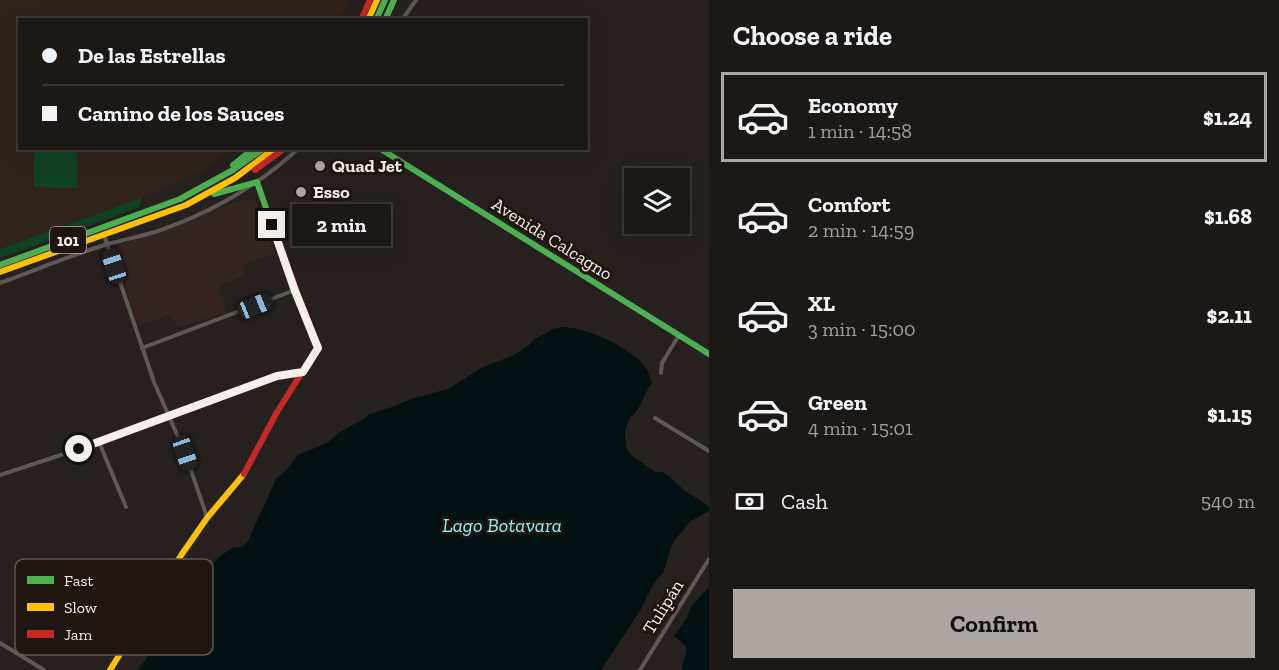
<!DOCTYPE html>
<html lang="en">
<head>
<meta charset="utf-8">
<style>
  body { margin:0; font-family:"Zilla Slab",serif; background:#25211f; color:#f1f3f6; height:100vh; display:flex; flex-direction:column; font-size:22px; white-space:nowrap }
  * { box-sizing:border-box; margin:0 }
  p { font-size:20px; color:#a0a0a1 }
  .icon { flex:none; width:33px; height:33px; fill:none; stroke:currentColor; stroke-width:2; stroke-linecap:round; stroke-linejoin:round }
  .map { position:relative; flex:1; overflow:hidden }
  .details { display:flex; flex-direction:column; background:#1c1816; width:570px }
  .details>* { flex:none }
  .top-card { position:absolute; left:18px; top:18px; width:570px; height:132px; border-radius:0px; box-shadow:0 6px 24px #0002,0 0 0 2px #3a3735; display:grid; align-content:center; height:132px; padding:0 24px; background:#1c1816 }
  .tools { position:absolute; left:624px; top:168px; display:grid; gap:12px }
  .tools a { display:grid; place-items:center; width:66px; height:66px; border-radius:0px; background:#1c1816; box-shadow:0 6px 24px #0002,0 0 0 2px #3a3735; font-size:30px }
  .end { position:absolute; width:27px; height:27px; margin:-14px; border:8px solid #f5eeea; background:#111; box-shadow:0 0 0 3px #111 }
  .from { border-radius:50% }
  .bubble { position:absolute; height:42px; border-radius:0px; background:#1c1816; box-shadow:0 6px 24px #0002,0 0 0 2px #3a3735; font-size:20px; font-weight:800; line-height:42px; text-align:center }
  .car { position:absolute; width:18px; height:36px; margin:-18px -9px; border-radius:8px; box-shadow:0 0 4px 2px #0007; background:linear-gradient(#222 24%,#8ab4d8 0 40%,#222 0 76%,#8ab4d8 0 86%,#222 0) }
  .top-card b { display:flex; align-items:center; gap:21px; height:57px; font-size:22px }
  .top-card b+b { border-top:2px solid #3a3735 }
  .top-card i { width:15px; height:15px; background:#f1f3f6 }
  ul { padding:0; list-style:none }
  li { display:flex; align-items:center; gap:18px; height:90px; margin:0 12px 9px; padding:0 12px; border:3px solid transparent; border-radius:0px }
  li div { flex:1 }
  li b { display:block; font-size:22px }
  li em { font-style:normal; font-weight:800 }
  li.on { border-color:#ada6a3 }
  li>.icon { width:54px; height:54px; stroke-width:1.5 }
  h2 { padding:0 24px; font-size:27px; line-height:72px }
  .pay { display:flex; align-items:center; gap:15px; height:66px; padding:0 24px; font-size:22px }
  .pay p { margin-inline-start:auto }
  .button { display:flex; gap:12px; margin-top:auto; padding:12px 24px }
  .button a { flex:1; height:69px; border-radius:0px; background:#ada6a3; color:#111; font-size:24px; font-weight:800; line-height:69px; text-align:center }
  main { display:flex; flex:1; min-height:0 }
  .map>svg:first-child { display:block }
  .commercial { fill:#352321 }
  .built { fill:#31231b }
  .green { fill:#0f4220 }
  .water { fill:#041113 }
  .lines { fill:none; stroke-linecap:round; stroke-linejoin:round }
  .street { stroke:#5d5856; stroke-width:4 }
  .fast { stroke:#4caf50; stroke-width:6 }
  .slow { stroke:#ffc107; stroke-width:6 }
  .jam { stroke:#c62828; stroke-width:6 }
  .route { stroke:#f5eeea; stroke-width:8 }
  .poi-dot { fill:#ada6a3; stroke:#201611; stroke-width:2 }
  .labels { text-anchor:middle; stroke-width:6; stroke-linejoin:round; paint-order:stroke }
  .shield { fill:#201611; stroke:#b5ada9; stroke-width:1.5 }
  .shield-label { font-size:16px; font-weight:bold; fill:#f5eeea }
  .poi-label { font-size:18px; font-weight:bold; fill:#f5eeea; stroke:#201611; text-anchor:start }
  .street-label { font-size:18px; fill:#f5eeea; stroke:#201611 }
  .water-label { font-size:20px; font-style:italic; fill:#8bf0fa; stroke:#201611 }
  .key { fill:#201611; stroke:#605752; stroke-width:1.5 }
  .key-label { font-size:16px; fill:#f5eeea }
</style>
</head>
<body>
<main>
<div class="map">
<svg width="709" height="670" viewBox="0 0 709 670">
  <rect width="100%" height="100%" fill="#26201e"/>
  <path class="commercial" d="M 247,199 L 255,201 L 257,204 L 275,254 L 247,263 L 243,267 L 246,275 L 218,286 L 227,312 L 178,328 L 171,314 L 139,326 L 115,257 L 119,245 L 169,230 L 220,207 Z"/>
  <path class="built" d="M 0,0 L 350,0 L 350,1 L 339,19 L 20,20 L 20,148 L 231,149 L 204,171 L 141,198 L 0,249 Z"/>
  <g class="green">
    <path d="M 34,149 L 77,149 L 77,188 L 34,187 Z"/>
    <path d="M 141,198 L 140,207 L 0,258 L 0,249 Z"/>
  </g>
  <g class="water">
    <path d="M 562,327 C 586,327 634,348 647,370 C 649,374 650,379 652,383 C 643,393 642,410 630,417 L 625,431 L 626,447 L 630,454 L 655,472 L 662,472 L 669,476 L 685,491 L 709,506 L 709,511 L 691,521 L 673,542 L 663,573 L 654,583 L 641,609 L 601,670 L 138,670 L 156,645 L 164,639 L 181,605 L 201,577 L 219,557 L 232,548 L 241,547 L 247,543 L 276,479 L 288,468 L 298,455 L 329,442 L 338,433 L 364,419 L 369,414 L 392,407 L 411,399 L 448,389 L 483,367 L 512,356 L 528,346 L 535,339 L 553,329 Z"/>
    <path d="M 709,587 L 709,670 L 682,670 C 682,660 687,657 686,646 L 674,636 L 687,618 L 691,607 Z"/>
  </g>
  <g class="lines">
    <g class="street">
      <path d="M 402,20 L 416,0"/>
      <path d="M 104,235 L 154,382 L 185,453 L 207,517"/>
      <path d="M 0,283 C 36,270 71,255 108,244 C 126,239 144,236 161,230 C 212,212 259,185 299,148"/>
      <path d="M 142,348 L 295,290"/>
      <path d="M 661,373 L 662,363 L 679,335"/>
      <path d="M 655,418 L 709,451"/>
      <path d="M 99,442 L 126,507"/>
      <path d="M 0,475 L 79,449 L 277,376 L 302,372"/>
      <path d="M 0,643 L 44,670"/>
      <path d="M 640,670 L 709,559"/>
    </g>
    <g class="fast">
      <path d="M 376,20 L 385,0"/>
      <path d="M 385,20 L 394,0"/>
      <path d="M 379,148 L 709,354"/>
      <path d="M 233,165 L 254,148"/>
      <path d="M 214,194 L 257,182 L 276,237"/>
      <path d="M 0,265 L 180,199 L 233,170 L 264,148"/>
    </g>
    <g class="slow">
      <path d="M 368,20 L 377,0"/>
      <path d="M 0,272 L 186,205 L 235,178 L 275,148"/>
      <path d="M 110,670 L 182,554 L 207,518 L 244,474"/>
    </g>
    <g class="jam">
      <path d="M 361,20 L 370,0"/>
      <path d="M 255,170 L 285,148"/>
      <path d="M 244,474 L 277,412 L 318,347 L 276,237"/>
    </g>
  </g>
  <g class="lines">
    <path class="route" d="M 79,449 L 277,376 L 303,372 L 318,348 L 295,291 L 272,225"/>
  </g>
  <g class="poi-dot">
    <circle cx="320" cy="166" r="6"/>
    <circle cx="301" cy="192" r="6"/>
  </g>
  <g class="labels">
    <rect class="shield" x="50" y="227" width="36" height="26" rx="4.5"/>
    <g class="shield-label">
      <text x="68" y="246">101</text>
    </g>
    <g class="poi-label">
      <text x="332" y="172">Quad Jet</text>
      <text x="313" y="198">Esso</text>
    </g>
    <g class="street-label">
      <text transform="translate(552 239) rotate(32)" y="6">Avenida Calcagno</text>
      <text transform="translate(663 607) rotate(-58)" y="6">Tulipán</text>
    </g>
    <g class="water-label">
      <text x="502" y="532">Lago Botavara</text>
    </g>
  </g>
  <rect x="15" y="559" width="198" height="96" rx="9" class="key"/>
  <rect x="27" y="576" width="27" height="8" fill="#4caf50"/>
  <rect x="27" y="603" width="27" height="8" fill="#ffc107"/>
  <rect x="27" y="630" width="27" height="8" fill="#c62828"/>
  <g class="key-label">
    <text x="64" y="586">Fast</text>
    <text x="64" y="613">Slow</text>
    <text x="64" y="640">Jam</text>
  </g>
</svg>
<div class="tools">
<a><svg class="icon" aria-label="layers" viewBox="0 0 24 24"><path d="M12 4l9 5-9 5-9-5zM3 14l9 5 9-5"/></svg></a>
</div>
<i class="end from" style="left:79px;top:449px"></i>
<i class="end" style="left:272px;top:225px"></i>
<div class="bubble" style="left:292px;top:204px;width:99px">2 min</div>
<i class="car" style="left:114px;top:266px;rotate:342deg"></i>
<i class="car" style="left:255px;top:306px;rotate:68deg"></i>
<i class="car" style="left:185px;top:453px;rotate:161deg"></i>
<div class="top-card">
<b><i class="from"></i>De las Estrellas</b>
<b><i></i>Camino de los Sauces</b>
</div>
</div>
<section class="details">
<h2>Choose a ride</h2>
<ul>
<li class="on"><svg class="icon" aria-label="car" viewBox="0 0 24 24"><path d="M5 17H2v-5l4-1 3-4h7l3 4 3 1v5h-3M9 17h6M6 11h13"/><circle cx="7" cy="17" r="2"/><circle cx="17" cy="17" r="2"/></svg><div><b>Economy</b><p>1 min · 14:58</p></div><em>$1.24</em></li>
<li><svg class="icon" aria-label="car" viewBox="0 0 24 24"><path d="M5 17H2v-5l4-1 3-4h7l3 4 3 1v5h-3M9 17h6M6 11h13"/><circle cx="7" cy="17" r="2"/><circle cx="17" cy="17" r="2"/></svg><div><b>Comfort</b><p>2 min · 14:59</p></div><em>$1.68</em></li>
<li><svg class="icon" aria-label="car" viewBox="0 0 24 24"><path d="M5 17H2v-5l4-1 3-4h7l3 4 3 1v5h-3M9 17h6M6 11h13"/><circle cx="7" cy="17" r="2"/><circle cx="17" cy="17" r="2"/></svg><div><b>XL</b><p>3 min · 15:00</p></div><em>$2.11</em></li>
<li><svg class="icon" aria-label="car" viewBox="0 0 24 24"><path d="M5 17H2v-5l4-1 3-4h7l3 4 3 1v5h-3M9 17h6M6 11h13"/><circle cx="7" cy="17" r="2"/><circle cx="17" cy="17" r="2"/></svg><div><b>Green</b><p>4 min · 15:01</p></div><em>$1.15</em></li>
</ul>
<div class="pay"><svg class="icon" aria-label="cash" viewBox="0 0 24 24"><path d="M3 7h18v10H3z"/><circle cx="12" cy="12" r="2"/></svg>Cash<p>540 m</p></div>
<div class="button"><a>Confirm</a></div>
</section>
</main>
</body>
</html>
